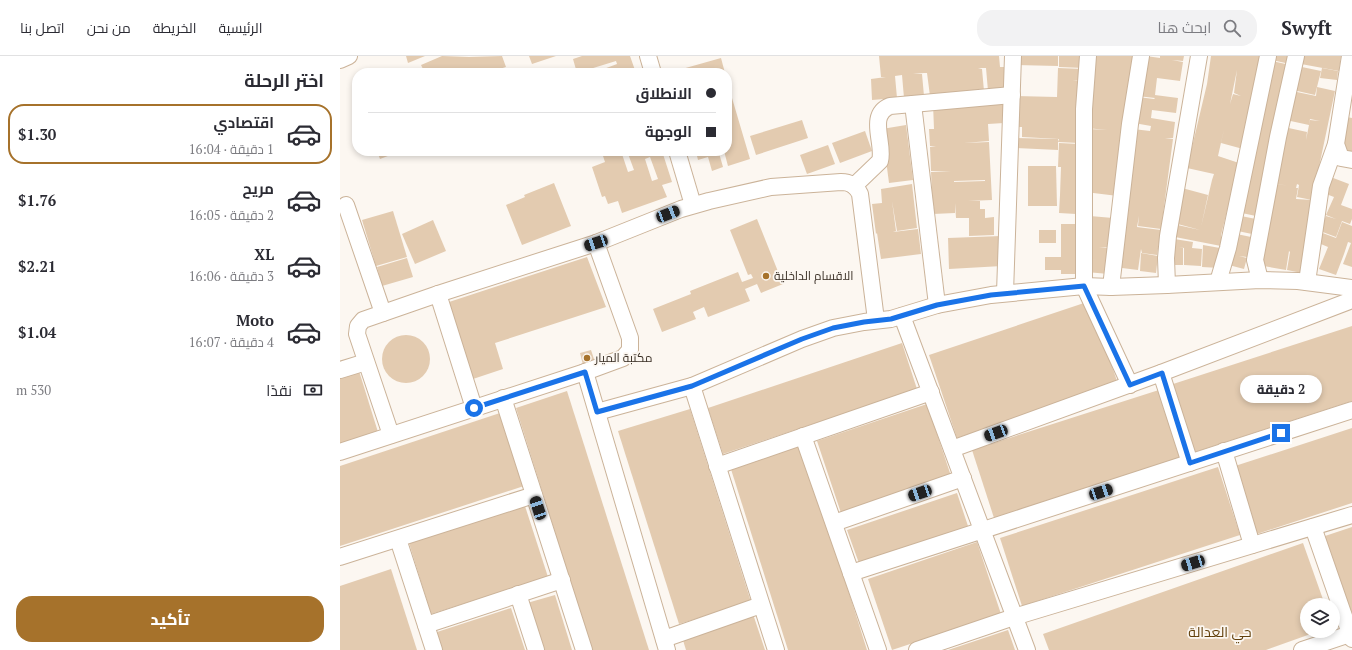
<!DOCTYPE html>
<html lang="ar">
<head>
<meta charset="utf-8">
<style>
  body { margin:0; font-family:"PT Serif",Cairo,serif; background:#f2f2f3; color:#2b2b33; direction:rtl; height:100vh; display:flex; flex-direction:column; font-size:15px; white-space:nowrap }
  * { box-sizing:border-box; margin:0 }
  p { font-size:13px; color:#7c7c81 }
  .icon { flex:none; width:22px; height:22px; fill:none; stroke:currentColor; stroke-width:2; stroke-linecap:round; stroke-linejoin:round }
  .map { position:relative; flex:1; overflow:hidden; direction:ltr }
  .details { display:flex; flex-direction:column; background:#fff; width:340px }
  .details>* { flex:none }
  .banner { position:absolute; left:12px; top:12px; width:380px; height:88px; border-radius:16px; box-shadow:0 2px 6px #0003; direction:rtl; display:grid; align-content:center; height:88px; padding:0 16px; background:#fff }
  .buttons { position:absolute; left:960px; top:542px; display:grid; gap:8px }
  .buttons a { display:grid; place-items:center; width:40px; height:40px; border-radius:50%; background:#fff; box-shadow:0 2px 6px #0003; font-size:20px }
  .end { position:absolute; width:18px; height:18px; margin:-9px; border:5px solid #1a73e8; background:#fff; box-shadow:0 0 0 2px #fff }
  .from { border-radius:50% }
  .bubble { position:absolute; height:28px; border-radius:14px; background:#fff; box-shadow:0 2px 6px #0003; font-size:13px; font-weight:800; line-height:28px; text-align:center; direction:rtl }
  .car { position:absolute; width:12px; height:24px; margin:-12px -6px; border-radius:5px; box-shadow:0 0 3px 1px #0007; background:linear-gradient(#222 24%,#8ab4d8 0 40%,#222 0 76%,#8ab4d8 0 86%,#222 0) }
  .banner b { display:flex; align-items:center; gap:14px; height:38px; font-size:15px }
  .banner b+b { border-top:1px solid #e1e1e2 }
  .banner i { width:10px; height:10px; background:#2b2b33 }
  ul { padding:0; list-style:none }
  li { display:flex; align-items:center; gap:12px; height:60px; margin:0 8px 6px; padding:0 8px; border:2px solid transparent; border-radius:16px }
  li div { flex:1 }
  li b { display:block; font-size:15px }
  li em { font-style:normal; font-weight:800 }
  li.selected { border-color:#a6722b }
  li>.icon { width:36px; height:36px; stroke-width:1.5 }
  h2 { padding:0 16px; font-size:18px; line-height:48px }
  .pay { display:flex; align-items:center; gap:10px; height:44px; padding:0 16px; font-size:15px }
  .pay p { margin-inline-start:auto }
  .button { display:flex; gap:8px; margin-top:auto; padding:8px 16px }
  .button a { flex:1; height:46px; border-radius:16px; background:#a6722b; color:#fff; font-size:16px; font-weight:800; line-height:46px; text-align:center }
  header { display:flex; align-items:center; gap:24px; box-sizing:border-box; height:56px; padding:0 20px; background:#fff; border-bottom:1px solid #e1e1e2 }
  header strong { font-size:19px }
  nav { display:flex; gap:22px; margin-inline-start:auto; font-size:14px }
  .search { width:280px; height:36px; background:#f2f2f3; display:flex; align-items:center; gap:10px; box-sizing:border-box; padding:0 14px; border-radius:16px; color:#7c7c81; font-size:15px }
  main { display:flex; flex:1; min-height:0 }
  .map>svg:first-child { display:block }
  .building { fill:#e3cbb0; fill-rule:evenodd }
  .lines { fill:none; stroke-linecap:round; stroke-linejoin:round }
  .minor-casing { stroke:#cbb399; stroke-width:18 }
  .minor { stroke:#fff; stroke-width:16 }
  .route { stroke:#1a73e8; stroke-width:5 }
  .poi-dot { fill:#a6722b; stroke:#fcf7f1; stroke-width:1.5 }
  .labels { text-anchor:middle; stroke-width:3.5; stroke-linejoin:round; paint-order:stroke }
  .poi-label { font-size:12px; fill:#382e24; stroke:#fcf7f1; text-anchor:start }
  .quarter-label { font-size:14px; fill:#623f0a; stroke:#fcf7f1 }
</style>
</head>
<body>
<header>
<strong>Swyft</strong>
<div class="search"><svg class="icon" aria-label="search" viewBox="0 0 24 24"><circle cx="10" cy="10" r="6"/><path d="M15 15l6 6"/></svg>ابحث هنا</div>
<nav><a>الرئيسية</a><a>الخريطة</a><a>من نحن</a><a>اتصل بنا</a></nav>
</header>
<main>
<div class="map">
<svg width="1012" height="594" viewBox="0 0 1012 594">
  <rect width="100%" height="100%" fill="#fcf7f1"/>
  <g class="building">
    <path d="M 66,0 L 85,0 L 68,7 Z"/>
    <path d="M 102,0 L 129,1 L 162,0 L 166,11 L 156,14 L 157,17 L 85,17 L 81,9 Z"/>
    <path d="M 189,0 L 216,0 L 192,8 Z"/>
    <path d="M 242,0 L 290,0 L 296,17 L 253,17 L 277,8 L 276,5 L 237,17 L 233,3 Z"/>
    <path d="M 539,0 L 659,0 L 660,11 L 667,11 L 668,33 L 648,35 L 646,12 L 642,12 L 638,13 L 642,13 L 644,35 L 590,40 L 587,17 L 584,17 L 573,18 L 582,18 L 584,40 L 564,42 L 562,19 L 555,20 L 557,42 L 532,44 L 531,23 L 546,21 L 541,21 Z"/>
    <path d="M 675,0 L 718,0 L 718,10 L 675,9 Z"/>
    <path d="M 719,0 L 745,0 L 744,12 L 719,11 Z"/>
    <path d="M 751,0 L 777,0 L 776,12 L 777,0 L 797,0 L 789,59 L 779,57 L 789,59 L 778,140 L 745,136 L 749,73 L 767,74 L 746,72 L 749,18 L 775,21 L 749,18 Z"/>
    <path d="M 806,0 L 820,2 L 820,0 L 844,0 L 843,5 L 832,4 L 843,6 L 840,25 L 817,22 L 815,39 L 838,42 L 836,57 L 812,54 L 811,62 L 835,66 L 833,82 L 825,82 L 833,83 L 831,98 L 807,94 L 831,98 L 821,173 L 798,170 L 799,160 L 797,171 L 821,174 L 817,199 L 802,197 L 801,193 L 798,214 L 774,211 L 787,119 L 793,120 L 787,119 L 793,73 L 810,75 L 811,70 L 794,67 L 798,41 L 814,43 L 815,42 L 797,40 Z"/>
    <path d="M 871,0 L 899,0 L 898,6 L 899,0 L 920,0 L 920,26 L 914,26 L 920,27 L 903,93 L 881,87 L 885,69 L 878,100 L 899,107 L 881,179 L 881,190 L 830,180 L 833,168 L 860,174 L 834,167 L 842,132 L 868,139 L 861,171 L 872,124 L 874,118 L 847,112 L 867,28 ZM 897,14 L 894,37 L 901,40 L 893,38 L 890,48 Z"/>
    <path d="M 933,0 L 952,0 L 950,8 L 932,4 Z"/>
    <path d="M 962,0 L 1001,0 L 999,15 L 961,8 Z"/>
    <path d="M 381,2 L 385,17 L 361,17 L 360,12 L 354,13 L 355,17 L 343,17 L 342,13 Z"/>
    <path d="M 932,5 L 950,9 L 916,160 L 897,156 Z"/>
    <path d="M 957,10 L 981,15 L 975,39 L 953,34 Z"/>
    <path d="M 718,12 L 744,13 L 744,25 L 733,24 L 744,26 L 739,87 L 718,86 L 719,83 L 682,81 L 682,71 L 673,71 L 674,40 L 717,41 Z"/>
    <path d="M 982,12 L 998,15 L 997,24 L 980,22 Z"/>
    <path d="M 190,13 L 192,17 L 181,17 Z"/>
    <path d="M 387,25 L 410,103 L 388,110 L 384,95 L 387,95 Z"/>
    <path d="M 977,31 L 995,35 L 972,144 L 957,141 L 959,129 L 957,128 L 956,132 L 958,132 L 956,143 L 972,144 L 962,217 L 947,214 L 950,196 L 949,195 L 946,214 L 918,209 L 932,127 L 949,130 L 933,127 L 944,71 L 967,76 L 966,84 L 970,64 L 980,65 L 970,63 L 969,69 L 946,64 L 952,35 L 976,40 ZM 949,84 L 965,88 L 964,93 L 974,95 L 964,93 L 965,88 Z"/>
    <path d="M 648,45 L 663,45 L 664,67 L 648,68 L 649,85 L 624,87 L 649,86 L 652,144 L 628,145 L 640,145 L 640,153 L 645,153 L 645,162 L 654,161 L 654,179 L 629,180 L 629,162 L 616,162 L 615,147 L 615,157 L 593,158 L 591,116 L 611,115 L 591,115 L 590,91 L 596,90 L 590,90 L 589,73 L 594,73 L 593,48 L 647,46 L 648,50 ZM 645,124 L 645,125 L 614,126 L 614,125 Z"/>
    <path d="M 1007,61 L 1012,62 L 1012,100 L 1001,98 Z"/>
    <path d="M 462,64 L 468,82 L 416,99 L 410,80 Z"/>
    <path d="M 566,69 L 573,124 L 549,127 L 542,73 Z"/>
    <path d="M 525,75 L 532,95 L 500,107 L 492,87 Z"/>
    <path d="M 675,82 L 718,83 L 718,94 L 675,92 Z"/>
    <path d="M 719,87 L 739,88 L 736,158 L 719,157 L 720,139 L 734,140 L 720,139 L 721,111 L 718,111 Z"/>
    <path d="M 488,89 L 495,108 L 467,118 L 460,99 Z"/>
    <path d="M 37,95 L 61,95 L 40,103 Z"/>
    <path d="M 278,95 L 281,95 L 288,116 L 294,114 L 287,95 L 322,95 L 332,126 L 322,129 L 327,141 L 282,157 L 278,145 L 268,148 L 265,140 L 262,141 L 252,111 L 265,106 L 263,100 ZM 310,101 L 318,123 L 312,125 L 305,103 Z"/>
    <path d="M 358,95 L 384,95 L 379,97 L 383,111 L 372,115 L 368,101 L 358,104 L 356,96 Z"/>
    <path d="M 688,110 L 716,110 L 717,150 L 688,150 Z"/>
    <path d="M 988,120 L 1009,128 L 1001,149 L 1012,153 L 1012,163 L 1010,168 L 1002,165 L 996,181 L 980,175 L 986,160 L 996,163 L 986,159 L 994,141 L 981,136 Z"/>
    <path d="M 214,127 L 231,170 L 182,189 L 166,149 L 185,141 L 184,139 Z"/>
    <path d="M 572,128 L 577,172 L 557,175 L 552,145 L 556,175 L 553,176 L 578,173 L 581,198 L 541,203 L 537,177 L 536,178 L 532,148 L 542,147 L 541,133 Z"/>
    <path d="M 53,155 L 67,201 L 36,210 L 22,164 Z"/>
    <path d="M 896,159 L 916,163 L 912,178 L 893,174 Z"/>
    <path d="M 750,160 L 773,162 L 771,191 L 759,191 L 771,192 L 769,218 L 746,216 L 746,203 L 763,204 L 747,203 Z"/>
    <path d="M 417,163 L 443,228 L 421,237 L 417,228 L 405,233 L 410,245 L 368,261 L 364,251 L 353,256 L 356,263 L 322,276 L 313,253 L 351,238 L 350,235 L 398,216 L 402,226 L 413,222 L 411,218 L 408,219 L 390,174 Z"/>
    <path d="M 93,164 L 106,195 L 75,208 L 62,178 Z"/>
    <path d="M 1002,166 L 1012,170 L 1012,211 L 1003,208 L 1011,187 L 1008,186 L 1004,198 L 993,194 L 1004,198 L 996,219 L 979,213 L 988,191 L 976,186 L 980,176 L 996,182 Z"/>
    <path d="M 721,168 L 738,168 L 738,205 L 732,205 L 738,205 L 738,218 L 721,218 L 721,214 L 705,214 L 705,201 L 721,201 Z"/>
    <rect x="699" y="174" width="17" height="13"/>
    <path d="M 892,177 L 911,181 L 907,201 L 899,200 L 907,202 L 904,213 L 885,208 Z"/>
    <path d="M 661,180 L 662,210 L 609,213 L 608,182 Z"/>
    <path d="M 828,182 L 853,186 L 852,192 L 862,193 L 861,210 L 844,209 L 844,192 L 839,191 L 843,192 L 843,209 L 827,209 Z"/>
    <path d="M 863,189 L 880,192 L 880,212 L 862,211 Z"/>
    <path d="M 801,197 L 818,200 L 816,217 L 800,215 Z"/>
    <path d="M 247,201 L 266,251 L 155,287 L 163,313 L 133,323 L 109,246 Z"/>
    <path d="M 67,202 L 73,221 L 42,230 L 37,211 Z"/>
    <path d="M 750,245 L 778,328 L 617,382 L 589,299 Z"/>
    <path d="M 1012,270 L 1012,345 L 852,397 L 830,329 Z"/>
    <circle cx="66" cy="303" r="24"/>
    <path d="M 562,287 L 577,333 L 383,398 L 368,352 Z"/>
    <path d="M 251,294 L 255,306 L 243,309 L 240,297 Z"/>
    <path d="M 19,315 L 38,376 L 0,388 L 0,321 Z"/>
    <path d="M 822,333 L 844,400 L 654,462 L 632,394 Z"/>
    <path d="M 227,335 L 309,594 L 252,594 L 176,352 Z"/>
    <path d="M 587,348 L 611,420 L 501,457 L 477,385 Z"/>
    <path d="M 350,353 L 411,546 L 339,568 L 278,375 Z"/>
    <path d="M 160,357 L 184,430 L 0,490 L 0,410 Z"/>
    <path d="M 1012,372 L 1012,447 L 917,478 L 895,410 Z"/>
    <path d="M 461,385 L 469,410 L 527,594 L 448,594 L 390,410 Z"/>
    <path d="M 878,411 L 900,479 L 682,550 L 660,482 Z"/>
    <path d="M 617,437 L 629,473 L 520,510 L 507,474 Z"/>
    <path d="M 185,450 L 208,521 L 91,558 L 69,487 Z"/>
    <path d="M 1012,471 L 1012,558 L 985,480 Z"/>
    <path d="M 637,486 L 661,558 L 552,594 L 528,523 Z"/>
    <path d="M 963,487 L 985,549 L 967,549 L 967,575 L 979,575 L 926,594 L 709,594 L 703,578 Z"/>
    <path d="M 51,513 L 77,594 L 0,594 L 0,530 Z"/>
    <path d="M 215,539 L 232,594 L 203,594 L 187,547 Z"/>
    <path d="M 171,552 L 185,594 L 102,594 L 97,576 Z"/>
    <path d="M 413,558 L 425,594 L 346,594 L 342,581 Z"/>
    <path d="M 668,574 L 675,594 L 608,594 Z"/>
  </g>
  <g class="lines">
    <defs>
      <g id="minor">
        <path d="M 308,0 L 313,17"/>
        <path d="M 748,0 L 744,53 L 744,230 L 790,329"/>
        <path d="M 1010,0 L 996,88 L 1001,102 L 1012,104"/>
        <path d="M 0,4 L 9,0"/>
        <path d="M 573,48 L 597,249"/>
        <path d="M 337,95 L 353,149"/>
        <path d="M 514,130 L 540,105 C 545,88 527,59 550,50 L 672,39"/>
        <path d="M 6,149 L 43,257"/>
        <path d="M 920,224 L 915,204 L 938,81 L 956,0"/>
        <path d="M 878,226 L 888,192 L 928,0"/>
        <path d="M 967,226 L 981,130 L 996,88"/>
        <path d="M 827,229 L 826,202 L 828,180 L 859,0"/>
        <path d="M 771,231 L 790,68 L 801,0"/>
        <path d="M 665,237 L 673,0"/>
        <path d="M 98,238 L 134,352"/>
        <path d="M 562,260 L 687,594"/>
        <path d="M 0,314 L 26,306"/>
        <path d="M 245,316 L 327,594"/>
        <path d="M 821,317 L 850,407"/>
        <path d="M 352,330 L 436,594"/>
        <path d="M 163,342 L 244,594"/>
        <path d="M 257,356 L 352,330 L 462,283 L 493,272 L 524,266 L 551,263 L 597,249 L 651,239 L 744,230 L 771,231 L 827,229 L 920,224 L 958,225 L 1012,232"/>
        <path d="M 51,379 L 17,278 L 18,270 L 23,264 L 98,238 L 256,187 L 341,153 L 369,145 L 431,131 L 501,126 C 511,126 516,130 520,138 L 536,264"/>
        <path d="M 463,380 L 538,594"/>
        <path d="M 612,393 L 821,317 L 1012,244"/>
        <path d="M 884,395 L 912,489"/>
        <path d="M 0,396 L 245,316 L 283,302 L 290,294 L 290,282 L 256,187"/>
        <path d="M 377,410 L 591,336"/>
        <path d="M 494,467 L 623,422"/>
        <path d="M 973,471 L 1012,583"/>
        <path d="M 58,483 L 94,594"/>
        <path d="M 0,501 L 194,439"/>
        <path d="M 511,517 L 1012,354"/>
        <path d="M 178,538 L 196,594"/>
        <path d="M 86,569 L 222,524"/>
        <path d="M 324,583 L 421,549"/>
        <path d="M 577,594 L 674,561 L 1012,459"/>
        <path d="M 962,594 L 1010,578"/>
      </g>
    </defs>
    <use href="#minor" class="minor-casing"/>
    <use href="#minor" class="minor"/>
  </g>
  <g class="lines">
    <path class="route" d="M 134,352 L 245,316 L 257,356 L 352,330 L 462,283 L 493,272 L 524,266 L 551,263 L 597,249 L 651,239 L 744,230 L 790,329 L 822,317 L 850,407 L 941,377"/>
  </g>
  <g class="poi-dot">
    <circle cx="426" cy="220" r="4"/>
    <circle cx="247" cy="302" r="4"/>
  </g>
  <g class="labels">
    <g class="poi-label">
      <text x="434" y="224">الاقسام الداخلية</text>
      <text x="255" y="306">مكتبة الميار</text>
    </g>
    <g class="quarter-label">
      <text x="880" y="581">حي العدالة</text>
    </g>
  </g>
</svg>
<div class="buttons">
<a><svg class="icon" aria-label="layers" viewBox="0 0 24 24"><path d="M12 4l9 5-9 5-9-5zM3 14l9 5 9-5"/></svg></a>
</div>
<i class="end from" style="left:134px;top:352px"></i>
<i class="end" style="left:941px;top:377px"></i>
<div class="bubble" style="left:900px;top:319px;width:82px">2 دقيقة</div>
<i class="car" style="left:328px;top:158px;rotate:69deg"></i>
<i class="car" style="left:256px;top:187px;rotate:252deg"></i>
<i class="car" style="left:656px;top:377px;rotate:250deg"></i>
<i class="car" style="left:761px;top:436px;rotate:72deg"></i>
<i class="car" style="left:580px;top:437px;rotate:251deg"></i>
<i class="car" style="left:198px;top:452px;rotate:342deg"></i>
<i class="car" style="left:853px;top:507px;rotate:253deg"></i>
<div class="banner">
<b><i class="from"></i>الانطلاق</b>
<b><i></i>الوجهة</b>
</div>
</div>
<section class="details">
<h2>اختر الرحلة</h2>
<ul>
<li class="selected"><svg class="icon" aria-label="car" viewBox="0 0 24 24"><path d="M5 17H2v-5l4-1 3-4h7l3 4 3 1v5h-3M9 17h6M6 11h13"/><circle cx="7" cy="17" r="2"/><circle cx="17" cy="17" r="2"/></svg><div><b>اقتصادي</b><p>1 دقيقة · 16:04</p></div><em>$1.30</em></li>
<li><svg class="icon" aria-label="car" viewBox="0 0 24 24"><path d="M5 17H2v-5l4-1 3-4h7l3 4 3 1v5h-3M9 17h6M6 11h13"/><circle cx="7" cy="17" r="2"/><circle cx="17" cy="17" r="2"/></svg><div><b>مريح</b><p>2 دقيقة · 16:05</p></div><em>$1.76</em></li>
<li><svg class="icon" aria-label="car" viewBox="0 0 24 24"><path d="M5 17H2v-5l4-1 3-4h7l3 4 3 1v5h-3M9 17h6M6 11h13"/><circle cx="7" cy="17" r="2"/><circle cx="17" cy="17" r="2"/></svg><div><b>XL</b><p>3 دقيقة · 16:06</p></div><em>$2.21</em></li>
<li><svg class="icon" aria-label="car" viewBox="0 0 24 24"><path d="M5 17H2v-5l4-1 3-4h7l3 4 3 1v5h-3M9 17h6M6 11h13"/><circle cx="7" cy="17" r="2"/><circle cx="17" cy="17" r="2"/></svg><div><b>Moto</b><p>4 دقيقة · 16:07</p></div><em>$1.04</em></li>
</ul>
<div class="pay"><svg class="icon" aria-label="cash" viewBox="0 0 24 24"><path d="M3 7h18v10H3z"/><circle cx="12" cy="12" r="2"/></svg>نقدًا<p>530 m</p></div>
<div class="button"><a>تأكيد</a></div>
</section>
</main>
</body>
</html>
